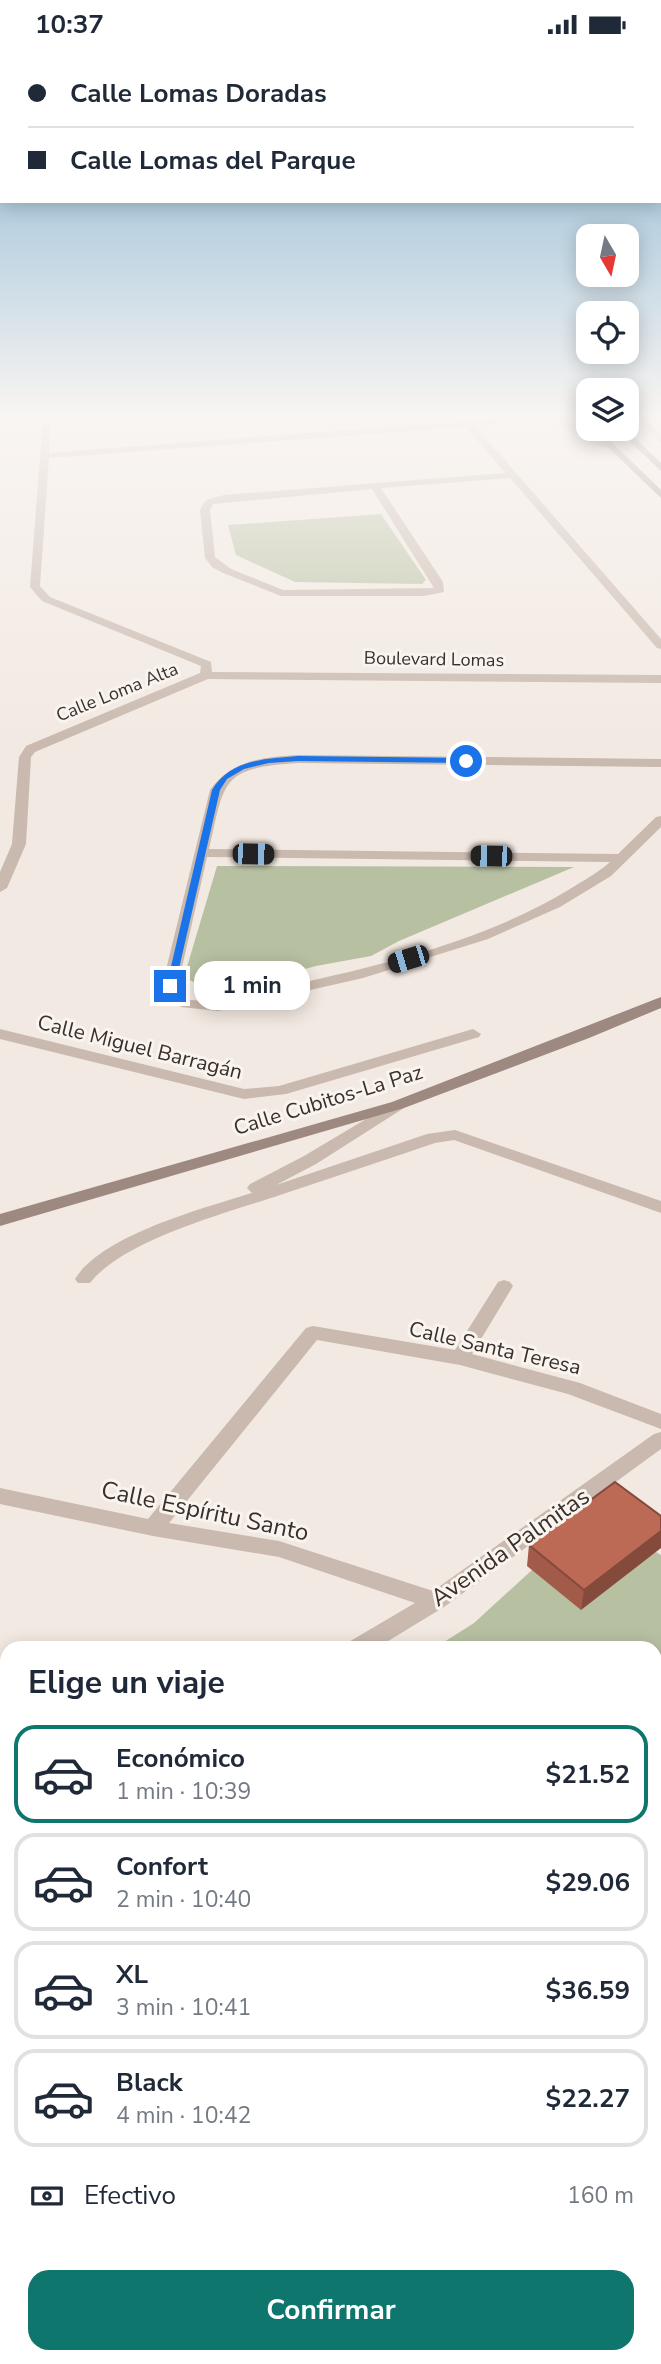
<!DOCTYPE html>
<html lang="es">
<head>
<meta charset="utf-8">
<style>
  body { margin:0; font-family:"Nunito Sans",sans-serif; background:#f2f2f3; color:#1f2937; height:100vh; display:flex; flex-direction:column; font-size:26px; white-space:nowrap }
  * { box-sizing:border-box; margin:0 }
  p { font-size:23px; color:#747a83 }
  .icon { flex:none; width:38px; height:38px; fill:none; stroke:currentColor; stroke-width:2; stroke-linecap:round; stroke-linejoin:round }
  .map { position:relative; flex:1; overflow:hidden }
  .drawer { position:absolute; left:0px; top:1592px; width:662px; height:723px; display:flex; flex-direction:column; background:#fff; border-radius:21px 21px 0 0; box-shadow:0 4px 18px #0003 }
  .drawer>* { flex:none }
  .hud { position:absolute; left:0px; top:0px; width:662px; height:154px; box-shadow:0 4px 18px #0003; display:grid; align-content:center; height:154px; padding:0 28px; background:#fff }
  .needle { width:46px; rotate:171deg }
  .tools { position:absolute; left:576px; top:175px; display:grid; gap:14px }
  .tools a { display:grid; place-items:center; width:63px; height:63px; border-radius:14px; background:#fff; box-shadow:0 4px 18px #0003; font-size:35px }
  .end { position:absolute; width:32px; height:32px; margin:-16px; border:9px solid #1a73e8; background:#fff; box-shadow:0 0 0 4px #fff }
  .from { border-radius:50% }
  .bubble { position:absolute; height:49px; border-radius:21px; background:#fff; box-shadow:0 4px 18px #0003; font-size:23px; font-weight:700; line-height:49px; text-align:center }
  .car { position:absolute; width:21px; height:42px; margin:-21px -10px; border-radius:9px; box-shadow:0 0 5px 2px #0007; background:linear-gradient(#222 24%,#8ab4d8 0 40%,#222 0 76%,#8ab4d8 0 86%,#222 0) }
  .hud b { display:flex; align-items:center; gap:24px; height:66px; font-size:26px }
  .hud b+b { border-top:2px solid #e0e1e3 }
  .hud i { width:18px; height:18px; background:#1f2937 }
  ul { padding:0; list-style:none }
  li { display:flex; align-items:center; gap:21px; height:98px; margin:0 14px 10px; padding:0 14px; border:4px solid #e0e1e3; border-radius:21px }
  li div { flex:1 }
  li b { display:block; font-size:26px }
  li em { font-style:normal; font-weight:700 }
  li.current { border-color:#0f766e }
  li>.icon { width:63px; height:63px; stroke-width:1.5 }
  h2 { padding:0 28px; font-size:32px; line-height:84px }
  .pay { display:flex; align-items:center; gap:18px; height:77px; padding:0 28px; font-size:26px }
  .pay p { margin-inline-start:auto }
  .action { display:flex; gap:14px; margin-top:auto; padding:14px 28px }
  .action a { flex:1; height:80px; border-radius:21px; background:#0f766e; color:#fff; font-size:28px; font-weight:700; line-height:80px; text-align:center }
  .status { display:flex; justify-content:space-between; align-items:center; height:49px; padding:0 35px; background:#fff; direction:ltr }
  .status svg { height:19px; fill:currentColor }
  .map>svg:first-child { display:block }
  .green { fill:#b8c0a2 }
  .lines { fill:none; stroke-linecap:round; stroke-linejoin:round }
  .street { fill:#c9b9ae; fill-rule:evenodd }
  .secondary { fill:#9d8980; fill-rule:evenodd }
  .wall { fill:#a25a49 }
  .shaded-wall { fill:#844a3c }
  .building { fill:#bc6955; stroke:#844a3c; stroke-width:2 }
  .route { fill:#1a73e8 }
  .labels { text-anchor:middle; stroke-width:6; stroke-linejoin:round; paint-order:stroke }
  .far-street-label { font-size:18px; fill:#392f2c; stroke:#f9f4ee }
  .street-label { font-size:21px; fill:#392f2c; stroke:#f9f4ee }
  .near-street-label { font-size:24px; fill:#392f2c; stroke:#f9f4ee }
</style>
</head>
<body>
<div class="status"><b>10:37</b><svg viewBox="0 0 49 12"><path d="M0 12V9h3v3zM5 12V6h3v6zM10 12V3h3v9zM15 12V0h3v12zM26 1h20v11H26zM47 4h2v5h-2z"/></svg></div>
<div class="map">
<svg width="661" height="2315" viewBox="0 0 661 2315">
  <rect width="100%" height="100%" fill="#f2e9e2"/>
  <g class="green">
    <path d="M 381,465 L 426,531 L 422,535 L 295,533 L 236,506 L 228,476 Z"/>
    <path d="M 217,817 L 574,818 L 399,892 L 371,907 L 316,917 L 257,933 L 225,937 L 201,937 L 184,928 Z"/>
    <path d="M 656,1503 L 661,1506 L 661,1937 L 654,1933 L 654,1600 L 433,1600 L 474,1574 L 532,1521 Z"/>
    <path d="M 0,2277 L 7,2285 L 7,2308 L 150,2308 L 159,2315 L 0,2315 Z"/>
  </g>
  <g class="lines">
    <g class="street">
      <path d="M 43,370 L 51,370 L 49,404 L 492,370 L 537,370 L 475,377 L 661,590 L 661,600 L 657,599 L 510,429 L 381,439 L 443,533 L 444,543 L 424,547 L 281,547 L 223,524 L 212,518 L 205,509 L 200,461 L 206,451 L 224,446 L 505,424 L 466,378 L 49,409 L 40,537 L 50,548 L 211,613 L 212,623 L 661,626 L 661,634 L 208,630 L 35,703 L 31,708 L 26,795 L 7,839 L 0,843 L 0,823 L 12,795 L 19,708 L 26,697 L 200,624 L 201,617 L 42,552 L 30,538 ZM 372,440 L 434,539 L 283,541 L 231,520 L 215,508 L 210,461 L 213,455 Z"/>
      <path d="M 556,370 L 566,370 L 616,399 C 604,406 566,379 556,370 Z"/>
      <path d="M 636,370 L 645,370 L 661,386 L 661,394 Z"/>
      <path d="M 298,706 L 661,710 L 661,718 L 298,714 C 220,719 225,731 209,800 L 618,805 L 656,768 L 661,767 L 661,778 L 611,827 L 560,858 L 488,890 L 363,929 L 218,962 L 181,958 L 162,937 L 210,741 C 231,711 264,708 298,706 ZM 207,808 L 610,813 C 598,824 584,831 570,840 C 488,890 388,915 295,935 C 260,943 227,953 190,951 L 178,936 Z"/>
      <path d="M 0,980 L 244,1040 L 279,1037 L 473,980 L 481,985 L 479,988 L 286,1045 L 244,1050 L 0,990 Z"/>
      <path d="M 398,1051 L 404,1053 L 406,1056 L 404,1059 L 316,1115 L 276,1136 L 427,1085 L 455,1081 L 661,1152 L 661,1164 L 454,1091 L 435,1094 C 385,1111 334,1128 283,1145 C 230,1163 124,1190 90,1234 L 78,1234 L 75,1230 C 102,1186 204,1159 252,1144 L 247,1139 L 250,1135 L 304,1107 Z"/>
      <path d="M 504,1231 L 510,1233 L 513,1237 L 472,1305 L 580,1334 L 661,1365 L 661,1380 L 568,1345 L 460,1316 L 317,1291 L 169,1474 L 279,1492 L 433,1542 L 654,1385 L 661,1383 L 661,1400 L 444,1558 L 375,1600 L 344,1600 L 347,1594 L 415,1554 L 279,1508 L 153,1487 L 0,1455 L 0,1439 L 148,1470 L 306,1279 L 313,1277 L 455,1301 L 498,1233 Z"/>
      <path d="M 0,1670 L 7,1673 L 7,1693 L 0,1690 Z"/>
      <path d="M 7,1788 L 7,1810 L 0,1813 L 0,1791 Z"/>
    </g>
    <g class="secondary">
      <path d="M 589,380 L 598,380 L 661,441 L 661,449 Z"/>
      <path d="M 617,380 L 626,380 L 661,414 L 661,422 Z"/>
      <path d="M 661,948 L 661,959 L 589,989 L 404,1059 L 0,1177 L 0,1165 L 392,1053 Z"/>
    </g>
  </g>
  <g class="wall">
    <path d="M 615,1433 L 581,1561 L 527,1517 L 529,1496 Z"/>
    <path d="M 0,2168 L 7,2174 L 7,2285 L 0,2277 Z"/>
    <path d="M 236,2308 L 423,2308 L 423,2315 L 245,2315 Z"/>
  </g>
  <g class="shaded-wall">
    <path d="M 661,1482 L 661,1499 L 581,1561 L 584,1541 Z"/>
    <path d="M 7,1987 L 7,2020 L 0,2025 L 0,1992 Z"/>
    <path d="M 421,2308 L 423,2308 L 423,2315 L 417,2315 Z"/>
  </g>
  <g class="building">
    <path d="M 615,1433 L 661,1467 L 661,1482 L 584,1541 L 529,1496 Z"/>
    <path d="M 7,1799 L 7,1987 L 0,1992 L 0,1802 Z"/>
    <path d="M 0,2168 L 7,2174 L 7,2269 L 0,2260 Z"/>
    <path d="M 661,2273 L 661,2315 L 641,2315 L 644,2308 L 654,2308 L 654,2286 Z"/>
    <path d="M 257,2308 L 421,2308 L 417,2315 L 266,2315 Z"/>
  </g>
  <linearGradient id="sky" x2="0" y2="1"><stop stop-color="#7fb1d0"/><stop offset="0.53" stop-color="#f9f5f2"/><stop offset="1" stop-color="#f9f5f2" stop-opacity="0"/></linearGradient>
  <rect width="661" height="694" fill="url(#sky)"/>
  <path class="route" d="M 298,707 L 466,709 L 470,712 L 466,714 L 298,712 L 269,714 L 244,720 L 227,730 L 220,741 L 175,937 L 166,939 L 212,741 C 230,710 266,710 298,707 Z"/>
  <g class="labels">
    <g class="far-street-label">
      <text transform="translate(434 610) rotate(1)" y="6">Boulevard Lomas</text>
      <text transform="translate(117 643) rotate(-22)" y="6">Calle Loma Alta</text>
    </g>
    <g class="street-label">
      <text transform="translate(140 998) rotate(14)" y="7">Calle Miguel Barragán</text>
      <text transform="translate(328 1051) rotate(-17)" y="7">Calle Cubitos-La Paz</text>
      <text transform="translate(495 1299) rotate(13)" y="7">Calle Santa Teresa</text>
    </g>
    <g class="near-street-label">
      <text transform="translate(205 1462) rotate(12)" y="8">Calle Espíritu Santo</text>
      <text transform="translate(510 1498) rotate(-35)" y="8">Avenida Palmitas</text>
    </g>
  </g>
</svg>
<div class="tools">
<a><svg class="needle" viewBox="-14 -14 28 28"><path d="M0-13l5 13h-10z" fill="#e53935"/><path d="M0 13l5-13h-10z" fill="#747a83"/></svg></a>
<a><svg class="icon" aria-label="locate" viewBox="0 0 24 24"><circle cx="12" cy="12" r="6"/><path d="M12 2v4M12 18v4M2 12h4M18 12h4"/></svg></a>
<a><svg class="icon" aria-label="layers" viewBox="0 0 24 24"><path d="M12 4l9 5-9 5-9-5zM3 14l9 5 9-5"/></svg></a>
</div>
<i class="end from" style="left:466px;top:712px"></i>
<i class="end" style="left:170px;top:937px"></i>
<div class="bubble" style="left:194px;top:912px;width:116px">1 min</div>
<i class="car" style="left:253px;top:805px;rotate:91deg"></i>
<i class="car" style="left:491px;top:807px;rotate:271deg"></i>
<i class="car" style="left:408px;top:910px;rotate:253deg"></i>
<div class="hud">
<b><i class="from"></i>Calle Lomas Doradas</b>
<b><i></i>Calle Lomas del Parque</b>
</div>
<section class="drawer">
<h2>Elige un viaje</h2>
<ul>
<li class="current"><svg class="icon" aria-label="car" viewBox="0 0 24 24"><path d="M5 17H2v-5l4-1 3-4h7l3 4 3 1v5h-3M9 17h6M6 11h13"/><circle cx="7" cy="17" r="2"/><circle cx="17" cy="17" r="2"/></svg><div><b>Económico</b><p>1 min · 10:39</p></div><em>$21.52</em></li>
<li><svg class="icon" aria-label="car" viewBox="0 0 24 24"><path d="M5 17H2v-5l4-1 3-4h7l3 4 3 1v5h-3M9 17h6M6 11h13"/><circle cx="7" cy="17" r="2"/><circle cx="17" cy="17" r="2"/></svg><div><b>Confort</b><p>2 min · 10:40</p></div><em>$29.06</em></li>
<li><svg class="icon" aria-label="car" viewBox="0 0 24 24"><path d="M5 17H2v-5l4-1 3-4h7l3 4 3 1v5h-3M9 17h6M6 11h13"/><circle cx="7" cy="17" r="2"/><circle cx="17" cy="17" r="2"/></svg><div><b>XL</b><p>3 min · 10:41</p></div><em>$36.59</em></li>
<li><svg class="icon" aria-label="car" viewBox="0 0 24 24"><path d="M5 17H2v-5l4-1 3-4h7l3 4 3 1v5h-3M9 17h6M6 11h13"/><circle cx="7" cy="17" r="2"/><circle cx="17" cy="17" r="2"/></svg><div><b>Black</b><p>4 min · 10:42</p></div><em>$22.27</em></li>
</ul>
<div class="pay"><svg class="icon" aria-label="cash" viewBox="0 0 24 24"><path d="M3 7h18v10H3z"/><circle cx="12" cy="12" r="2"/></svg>Efectivo<p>160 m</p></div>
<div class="action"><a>Confirmar</a></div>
</section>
</div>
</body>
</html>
